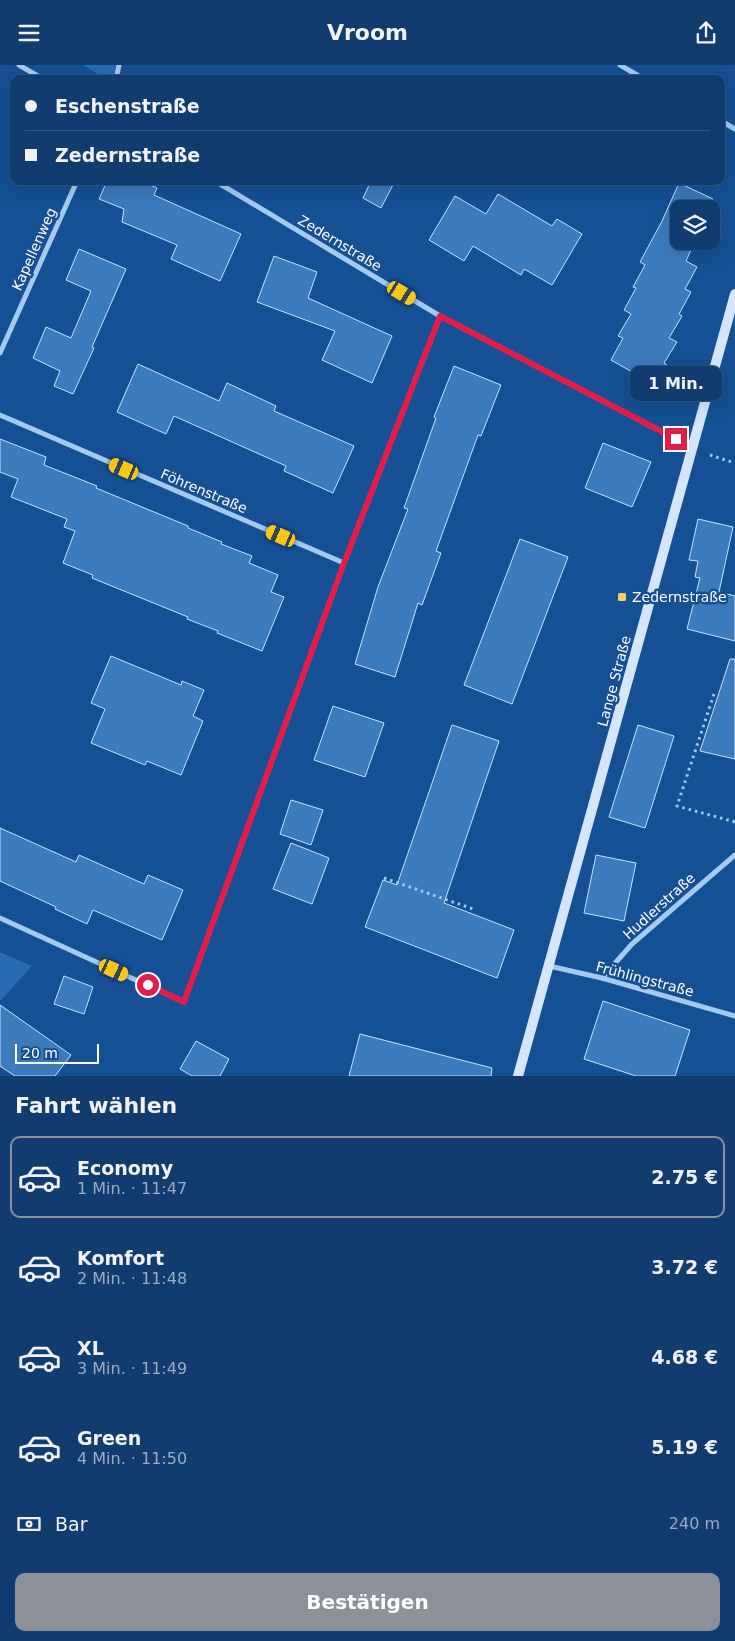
<!DOCTYPE html>
<html lang="de">
<head>
<meta charset="utf-8">
<style>
  body { margin:0; font-family:"DejaVu Sans",sans-serif; background:#1e4777; color:#f1f3f6; height:100vh; display:flex; flex-direction:column; font-size:19px; white-space:nowrap }
  * { box-sizing:border-box; margin:0 }
  p { font-size:16px; color:#9cadc3 }
  .icon { flex:none; width:28px; height:28px; fill:none; stroke:currentColor; stroke-width:2; stroke-linecap:round; stroke-linejoin:round }
  .map { position:relative; height:1011px; overflow:hidden }
  .drawer { display:flex; flex-direction:column; background:#103c6f; flex:1 }
  .drawer>* { flex:none }
  .banner { position:absolute; left:10px; top:10px; width:715px; height:110px; border-radius:10px; box-shadow:0 5px 20px #0002,0 0 0 1px #305682; display:grid; align-content:center; height:110px; padding:0 15px; background:#103c6f }
  .buttons { position:absolute; left:670px; top:135px; display:grid; gap:10px }
  .buttons a { display:grid; place-items:center; width:50px; height:50px; border-radius:10px; background:#103c6f; box-shadow:0 5px 20px #0002,0 0 0 1px #305682; font-size:25px }
  .scale { position:absolute; left:15px; bottom:12px; width:84px; box-sizing:border-box; padding-left:5px; border:2px solid #fff; border-top:0; font-size:14px; line-height:18px; white-space:nowrap; color:#fff; -webkit-text-stroke:4px #155094; paint-order:stroke }
  .end { position:absolute; width:22px; height:22px; margin:-11px; border:6px solid #e11d48; background:#fff; box-shadow:0 0 0 2px #fff }
  .from { border-radius:50% }
  .bubble { position:absolute; height:35px; border-radius:10px; background:#103c6f; box-shadow:0 5px 20px #0002,0 0 0 1px #305682; font-size:16px; font-weight:600; line-height:35px; text-align:center }
  .car { position:absolute; width:15px; height:30px; margin:-15px -8px; border-radius:6px; box-shadow:0 0 4px 1px #0007; background:linear-gradient(#f5c518 24%,#345 0 40%,#f5c518 0 76%,#345 0 86%,#f5c518 0) }
  .banner b { display:flex; align-items:center; gap:18px; height:48px; font-size:19px }
  .banner b+b { border-top:1px solid #305682 }
  .banner i { width:12px; height:12px; background:#f1f3f6 }
  ul { padding:0; list-style:none }
  li { display:flex; align-items:center; gap:15px; height:82px; margin:0 10px 8px; padding:0 5px; border:2px solid transparent; border-radius:10px }
  li div { flex:1 }
  li b { display:block; font-size:19px }
  li em { font-style:normal; font-weight:600 }
  li.on { border-color:#8c9099 }
  li>.icon { width:45px; height:45px; stroke-width:1.5 }
  h2 { padding:0 15px; font-size:22px; line-height:60px }
  .pay { display:flex; align-items:center; gap:12px; height:55px; padding:0 15px; font-size:19px }
  .pay p { margin-inline-start:auto }
  .button { display:flex; gap:10px; margin-top:auto; padding:10px 15px }
  .button a { flex:1; height:58px; border-radius:10px; background:#8c9099; color:#fff; font-size:20px; font-weight:600; line-height:58px; text-align:center }
  header { display:flex; justify-content:space-between; align-items:center; height:65px; padding:0 15px; background:#103c6f; font-size:22px; font-weight:600 }
  .map>svg:first-child { display:block }
  .green { fill:#286bb3 }
  .building { fill:#3d7abc; stroke:#cce3fc }
  .lines { fill:none; stroke-linecap:round; stroke-linejoin:round }
  .path { stroke:#a4caf2; stroke-width:3; stroke-dasharray:2.5 4; stroke-linecap:butt }
  .street { stroke:#a4caf2; stroke-width:5 }
  .secondary { stroke:#d3e6fc; stroke-width:10 }
  .route { stroke:#e11d48; stroke-width:6 }
  .poi-dot { fill:#ffce65; stroke:#155094; stroke-width:2 }
  .labels { text-anchor:middle; stroke-width:5; stroke-linejoin:round; paint-order:stroke }
  .street-label { font-size:14px; fill:#fff; stroke:#155094 }
  .poi-label { font-size:14px; fill:#fff; stroke:#155094; text-anchor:start }
</style>
</head>
<body>
<header><svg class="icon" aria-label="menu" viewBox="0 0 24 24"><path d="M4 6h16M4 12h16M4 18h16"/></svg>Vroom<svg class="icon" aria-label="share" viewBox="0 0 24 24"><path d="M12 15V3M7 8l5-5 5 5M5 13v7h14v-7"/></svg></header>
<div class="map">
<svg width="735" height="1011" viewBox="0 0 735 1011">
  <rect width="100%" height="100%" fill="#155094"/>
  <g class="green">
    <path d="M 83,0 L 116,0 L 113,14 L 106,14 Z"/>
    <path d="M 0,887 L 32,901 L 0,936 Z"/>
  </g>
  <g class="building">
    <path d="M 107,116 L 141,116 L 157,123 L 154,130 L 241,169 L 220,216 L 171,194 L 177,180 L 122,157 L 124,144 L 99,134 Z"/>
    <path d="M 371,116 L 395,116 L 381,143 L 363,133 Z"/>
    <path d="M 679,118 L 713,134 L 709,144 L 679,144 L 679,176 L 695,176 L 686,196 L 697,202 L 685,224 L 691,227 L 679,249 L 682,251 L 669,273 L 677,277 L 664,298 L 668,301 L 657,321 L 611,295 L 623,273 L 618,271 L 631,249 L 624,245 L 636,223 L 633,222 L 645,200 L 640,197 L 662,156 Z"/>
    <path d="M 498,129 L 552,161 L 557,154 L 582,169 L 552,220 L 524,204 L 521,210 L 473,181 L 464,196 L 429,175 L 455,131 L 486,149 Z"/>
    <path d="M 79,184 L 126,204 L 92,282 L 94,283 L 73,329 L 54,321 L 60,306 L 33,293 L 46,262 L 71,273 L 91,226 L 66,215 Z"/>
    <path d="M 274,191 L 317,207 L 308,233 L 392,271 L 372,318 L 322,295 L 335,266 L 257,237 Z"/>
    <path d="M 138,299 L 219,336 L 227,318 L 276,341 L 274,346 L 354,381 L 333,428 L 284,406 L 286,401 L 174,351 L 166,369 L 117,347 Z"/>
    <path d="M 454,301 L 501,320 L 481,371 L 478,370 L 436,486 L 441,488 L 422,540 L 418,538 L 395,612 L 355,599 L 378,522 L 408,444 L 404,443 L 436,353 L 434,352 Z"/>
    <path d="M 0,374 L 46,392 L 44,400 L 97,421 L 96,423 L 188,461 L 188,463 L 222,477 L 221,479 L 252,491 L 249,498 L 278,510 L 271,527 L 284,532 L 262,586 L 217,568 L 218,566 L 187,554 L 188,552 L 92,513 L 93,510 L 63,498 L 75,466 L 64,462 L 67,454 L 11,432 L 18,414 L 0,407 Z"/>
    <path d="M 603,378 L 651,397 L 632,442 L 585,423 Z"/>
    <path d="M 698,454 L 733,462 L 719,527 L 735,531 L 735,576 L 687,564 L 700,513 L 695,512 L 698,496 L 689,495 Z"/>
    <path d="M 520,474 L 568,492 L 512,639 L 464,620 Z"/>
    <path d="M 111,591 L 181,620 L 182,616 L 204,625 L 193,651 L 203,656 L 181,710 L 147,696 L 145,700 L 91,678 L 105,644 L 91,638 Z"/>
    <path d="M 730,594 L 735,594 L 735,694 L 700,686 Z"/>
    <path d="M 333,641 L 384,658 L 365,712 L 314,695 Z"/>
    <path d="M 452,660 L 499,676 L 444,838 L 514,865 L 497,913 L 365,862 L 383,815 L 397,820 Z"/>
    <path d="M 638,660 L 674,671 L 645,763 L 609,752 Z"/>
    <path d="M 291,735 L 323,745 L 311,780 L 280,769 Z"/>
    <path d="M 0,763 L 76,797 L 79,790 L 144,819 L 148,810 L 183,825 L 162,875 L 93,845 L 87,859 L 55,844 L 56,842 L 0,816 Z"/>
    <path d="M 291,778 L 329,793 L 312,839 L 273,824 Z"/>
    <path d="M 596,790 L 636,798 L 624,856 L 584,848 Z"/>
    <path d="M 64,911 L 93,922 L 84,949 L 54,939 Z"/>
    <path d="M 603,936 L 690,965 L 675,1011 L 636,1011 L 584,994 Z"/>
    <path d="M 0,940 L 71,990 L 55,1011 L 15,1011 L 0,1001 Z"/>
    <path d="M 360,969 L 492,1003 L 491,1011 L 349,1011 Z"/>
    <path d="M 196,976 L 229,994 L 220,1011 L 192,1011 L 180,1004 Z"/>
  </g>
  <g class="lines">
    <g class="path">
      <path d="M 710,390 L 735,398"/>
      <path d="M 714,629 L 677,741 L 735,757"/>
      <path d="M 384,813 L 476,845"/>
    </g>
    <g class="street">
      <path d="M 19,0 L 43,14"/>
      <path d="M 620,0 L 644,14"/>
      <path d="M 116,14 L 119,0"/>
      <path d="M 721,56 L 735,64"/>
      <path d="M 215,116 L 440,251 L 693,383"/>
      <path d="M 0,288 L 77,116"/>
      <path d="M 0,350 L 344,498"/>
      <path d="M 0,853 L 184,937 L 344,498 L 440,251"/>
      <path d="M 549,901 L 602,913 L 735,951"/>
      <path d="M 602,913 L 632,879 L 735,790"/>
    </g>
    <path class="secondary" d="M 518,1011 L 735,229"/>
  </g>
  <g class="lines">
    <path class="route" d="M 148,920 L 184,937 L 344,498 L 440,251 L 676,374"/>
  </g>
  <rect class="poi-dot" x="617" y="527" width="10" height="10" rx="2.5"/>
  <g class="labels">
    <g class="street-label">
      <text transform="translate(340 178) rotate(31)" y="5">Zedernstraße</text>
      <text transform="translate(34 184) rotate(-66)" y="5">Kapellenweg</text>
      <text transform="translate(204 426) rotate(23)" y="5">Föhrenstraße</text>
      <text transform="translate(614 616) rotate(-75)" y="5">Lange Straße</text>
      <text transform="translate(659 841) rotate(-42)" y="5">Hudlerstraße</text>
      <text transform="translate(645 914) rotate(15)" y="5">Frühlingstraße</text>
    </g>
    <g class="poi-label">
      <text x="632" y="537">Zedernstraße</text>
    </g>
  </g>
</svg>
<div class="buttons">
<a><svg class="icon" aria-label="layers" viewBox="0 0 24 24"><path d="M12 4l9 5-9 5-9-5zM3 14l9 5 9-5"/></svg></a>
</div>
<div class="scale">20 m</div>
<i class="end from" style="left:148px;top:920px"></i>
<i class="end" style="left:676px;top:374px"></i>
<div class="bubble" style="left:630px;top:301px;width:92px">1 Min.</div>
<i class="car" style="left:402px;top:228px;rotate:121deg"></i>
<i class="car" style="left:124px;top:404px;rotate:293deg"></i>
<i class="car" style="left:281px;top:471px;rotate:293deg"></i>
<i class="car" style="left:114px;top:905px;rotate:115deg"></i>
<div class="banner">
<b><i class="from"></i>Eschenstraße</b>
<b><i></i>Zedernstraße</b>
</div>
</div>
<section class="drawer">
<h2>Fahrt wählen</h2>
<ul>
<li class="on"><svg class="icon" aria-label="car" viewBox="0 0 24 24"><path d="M5 17H2v-5l4-1 3-4h7l3 4 3 1v5h-3M9 17h6M6 11h13"/><circle cx="7" cy="17" r="2"/><circle cx="17" cy="17" r="2"/></svg><div><b>Economy</b><p>1 Min. · 11:47</p></div><em>2.75 €</em></li>
<li><svg class="icon" aria-label="car" viewBox="0 0 24 24"><path d="M5 17H2v-5l4-1 3-4h7l3 4 3 1v5h-3M9 17h6M6 11h13"/><circle cx="7" cy="17" r="2"/><circle cx="17" cy="17" r="2"/></svg><div><b>Komfort</b><p>2 Min. · 11:48</p></div><em>3.72 €</em></li>
<li><svg class="icon" aria-label="car" viewBox="0 0 24 24"><path d="M5 17H2v-5l4-1 3-4h7l3 4 3 1v5h-3M9 17h6M6 11h13"/><circle cx="7" cy="17" r="2"/><circle cx="17" cy="17" r="2"/></svg><div><b>XL</b><p>3 Min. · 11:49</p></div><em>4.68 €</em></li>
<li><svg class="icon" aria-label="car" viewBox="0 0 24 24"><path d="M5 17H2v-5l4-1 3-4h7l3 4 3 1v5h-3M9 17h6M6 11h13"/><circle cx="7" cy="17" r="2"/><circle cx="17" cy="17" r="2"/></svg><div><b>Green</b><p>4 Min. · 11:50</p></div><em>5.19 €</em></li>
</ul>
<div class="pay"><svg class="icon" aria-label="cash" viewBox="0 0 24 24"><path d="M3 7h18v10H3z"/><circle cx="12" cy="12" r="2"/></svg>Bar<p>240 m</p></div>
<div class="button"><a>Bestätigen</a></div>
</section>
</body>
</html>
